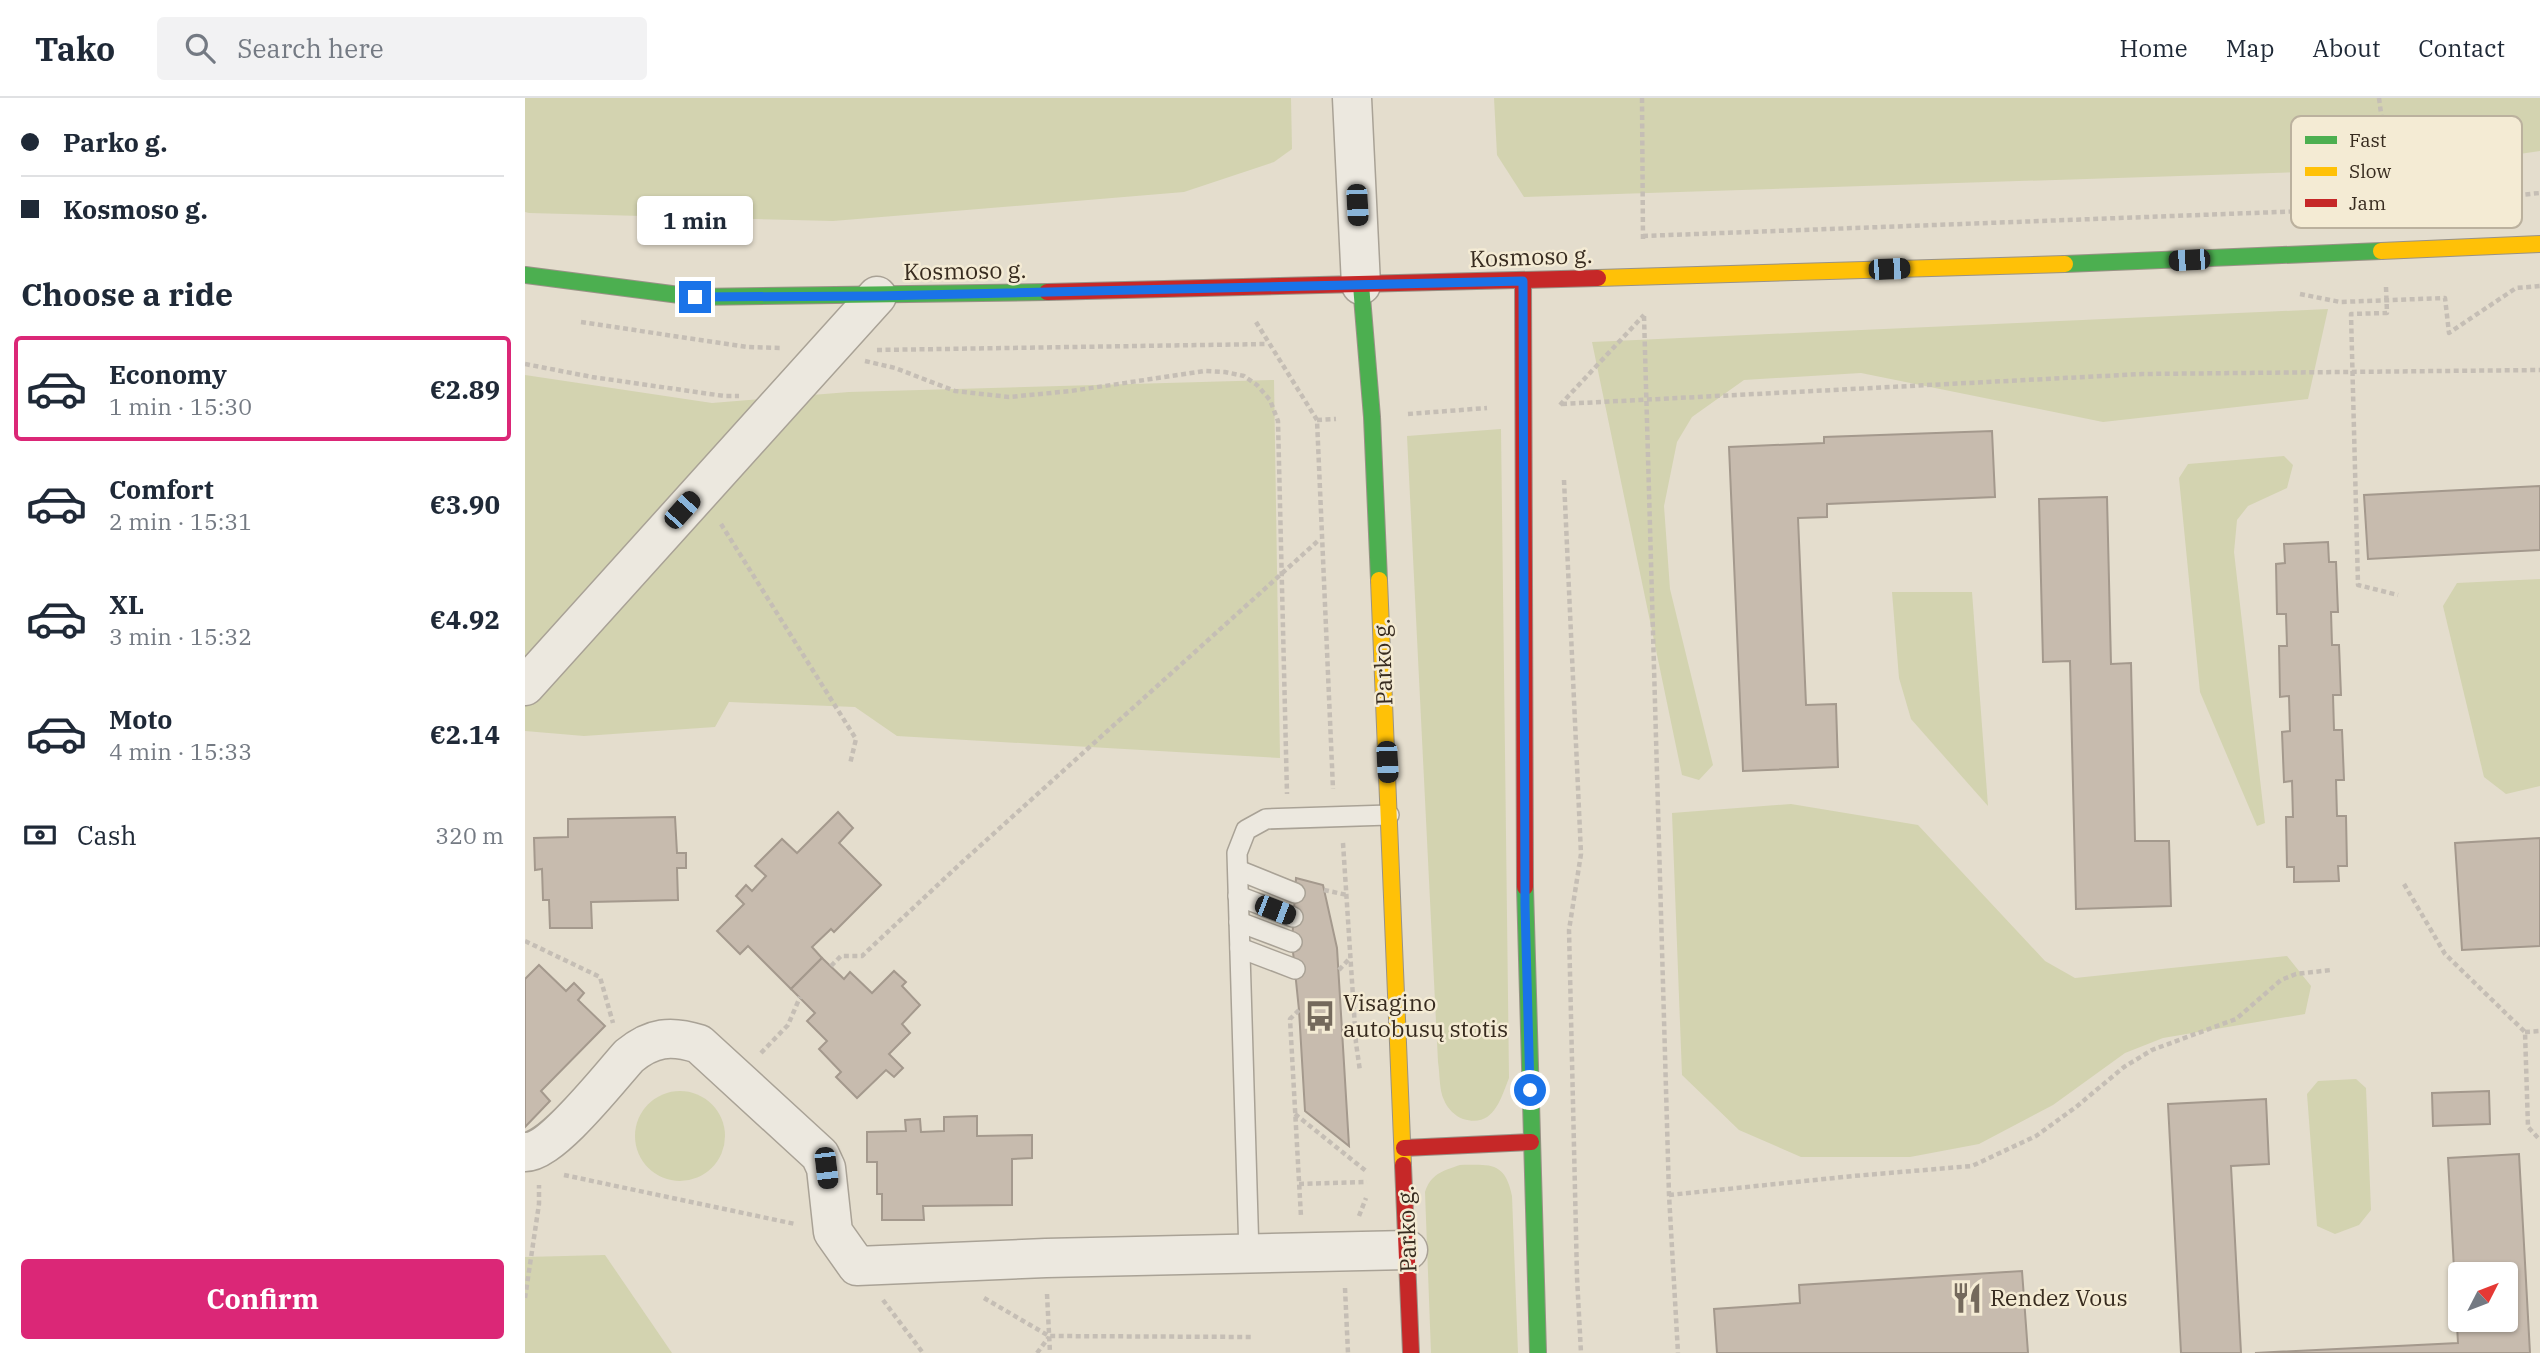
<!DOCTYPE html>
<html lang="en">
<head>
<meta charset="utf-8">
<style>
  body { margin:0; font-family:"IBM Plex Serif",serif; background:#f2f2f3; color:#1f2937; height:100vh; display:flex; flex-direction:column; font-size:26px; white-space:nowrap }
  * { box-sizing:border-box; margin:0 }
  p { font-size:23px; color:#747a83 }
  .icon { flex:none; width:38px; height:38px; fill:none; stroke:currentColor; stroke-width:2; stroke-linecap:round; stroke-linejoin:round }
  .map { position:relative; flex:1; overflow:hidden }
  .sheet { display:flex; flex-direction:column; background:#fff; width:525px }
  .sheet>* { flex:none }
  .top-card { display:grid; align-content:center; height:154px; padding:0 21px; background:#fff }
  .needle { width:46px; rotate:48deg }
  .tools { position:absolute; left:1923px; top:1164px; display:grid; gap:14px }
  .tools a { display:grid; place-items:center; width:70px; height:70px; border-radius:7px; background:#fff; box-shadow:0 2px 5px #0004; font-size:35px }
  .end { position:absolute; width:32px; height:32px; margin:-16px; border:9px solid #1a73e8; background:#fff; box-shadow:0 0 0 4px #fff }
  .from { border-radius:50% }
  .bubble { position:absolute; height:49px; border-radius:7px; background:#fff; box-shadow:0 2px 5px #0004; font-size:23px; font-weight:700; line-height:49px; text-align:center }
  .car { position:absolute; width:21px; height:42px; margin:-21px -10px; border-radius:9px; box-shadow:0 0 5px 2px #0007; background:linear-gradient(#222 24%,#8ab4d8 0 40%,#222 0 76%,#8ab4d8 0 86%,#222 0) }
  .top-card b { display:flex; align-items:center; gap:24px; height:66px; font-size:26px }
  .top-card b+b { border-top:2px solid #e0e1e3 }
  .top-card i { width:18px; height:18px; background:#1f2937 }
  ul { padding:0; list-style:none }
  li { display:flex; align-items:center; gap:21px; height:105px; margin:0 14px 10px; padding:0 7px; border:4px solid transparent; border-radius:7px }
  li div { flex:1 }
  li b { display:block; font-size:26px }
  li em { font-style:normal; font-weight:700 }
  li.on { border-color:#db2777 }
  li>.icon { width:63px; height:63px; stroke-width:1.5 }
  h2 { padding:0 21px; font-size:32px; line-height:84px }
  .pay { display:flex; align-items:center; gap:18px; height:77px; padding:0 21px; font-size:26px }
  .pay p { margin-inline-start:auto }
  .button { display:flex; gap:14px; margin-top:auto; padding:14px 21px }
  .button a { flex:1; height:80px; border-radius:7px; background:#db2777; color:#fff; font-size:28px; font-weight:700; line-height:80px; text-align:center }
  header { display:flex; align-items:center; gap:42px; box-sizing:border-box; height:98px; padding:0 35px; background:#fff; border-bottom:2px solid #e0e1e3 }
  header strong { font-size:33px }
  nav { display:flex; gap:38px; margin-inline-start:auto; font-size:24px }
  .search { width:490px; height:63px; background:#f2f2f3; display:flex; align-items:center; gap:18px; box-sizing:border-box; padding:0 24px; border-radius:7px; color:#747a83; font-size:26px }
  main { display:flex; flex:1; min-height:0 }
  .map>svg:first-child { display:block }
  .green { fill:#d3d3b0 }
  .building { fill:#c7bbae; stroke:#a4998d; stroke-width:2; fill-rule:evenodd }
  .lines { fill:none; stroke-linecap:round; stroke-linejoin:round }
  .lane-casing { stroke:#a9a296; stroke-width:22 }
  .street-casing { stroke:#a9a296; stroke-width:41 }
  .fast-casing { stroke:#999286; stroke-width:18 }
  .slow-casing { stroke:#999286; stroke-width:18 }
  .jam-casing { stroke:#999286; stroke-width:18 }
  .path { stroke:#c5beb5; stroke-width:4.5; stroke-dasharray:5 3.5; stroke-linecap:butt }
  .lane { stroke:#ece8df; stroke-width:19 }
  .street { stroke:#ece8df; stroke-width:38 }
  .fast { stroke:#4caf50; stroke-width:16 }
  .slow { stroke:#ffc107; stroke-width:16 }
  .jam { stroke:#c62828; stroke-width:16 }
  .route { stroke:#1a73e8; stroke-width:9 }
  .labels { text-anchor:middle; stroke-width:5; stroke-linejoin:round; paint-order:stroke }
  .street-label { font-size:23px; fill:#372b1f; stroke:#f4ebd4 }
  .poi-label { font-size:23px; fill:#372b1f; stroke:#f4ebd4; text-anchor:start }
  .key { fill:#f4ebd4; stroke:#bbb19e; stroke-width:2 }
  .key-label { font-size:19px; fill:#372b1f }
</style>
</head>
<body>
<header>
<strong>Tako</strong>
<div class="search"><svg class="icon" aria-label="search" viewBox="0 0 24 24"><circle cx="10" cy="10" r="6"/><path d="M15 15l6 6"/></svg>Search here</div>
<nav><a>Home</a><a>Map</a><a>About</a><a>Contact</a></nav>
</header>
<main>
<section class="sheet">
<div class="top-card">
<b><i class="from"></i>Parko g.</b>
<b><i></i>Kosmoso g.</b>
</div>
<h2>Choose a ride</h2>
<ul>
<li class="on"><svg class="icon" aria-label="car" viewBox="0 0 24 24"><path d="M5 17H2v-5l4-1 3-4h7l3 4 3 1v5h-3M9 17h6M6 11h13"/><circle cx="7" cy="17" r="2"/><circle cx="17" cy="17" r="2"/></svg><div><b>Economy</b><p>1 min · 15:30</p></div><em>€2.89</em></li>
<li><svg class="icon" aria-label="car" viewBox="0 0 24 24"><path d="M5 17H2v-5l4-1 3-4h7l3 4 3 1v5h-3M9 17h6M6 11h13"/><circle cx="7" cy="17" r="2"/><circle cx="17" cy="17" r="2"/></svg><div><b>Comfort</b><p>2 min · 15:31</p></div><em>€3.90</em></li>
<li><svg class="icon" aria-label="car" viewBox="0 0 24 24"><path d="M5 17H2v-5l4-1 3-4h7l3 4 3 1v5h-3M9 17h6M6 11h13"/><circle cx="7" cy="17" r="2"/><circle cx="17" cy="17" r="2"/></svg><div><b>XL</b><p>3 min · 15:32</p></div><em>€4.92</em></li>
<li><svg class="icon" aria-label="car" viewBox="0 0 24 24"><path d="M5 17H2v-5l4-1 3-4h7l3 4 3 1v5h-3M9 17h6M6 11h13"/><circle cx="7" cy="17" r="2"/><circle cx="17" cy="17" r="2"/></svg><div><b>Moto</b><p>4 min · 15:33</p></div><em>€2.14</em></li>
</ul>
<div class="pay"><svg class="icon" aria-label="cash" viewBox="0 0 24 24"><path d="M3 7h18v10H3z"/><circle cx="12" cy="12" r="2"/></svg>Cash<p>320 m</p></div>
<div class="button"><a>Confirm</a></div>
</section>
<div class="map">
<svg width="2015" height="1255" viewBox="0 0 2015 1255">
  <rect width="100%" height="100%" fill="#e4ddcd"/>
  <g class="green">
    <path d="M 0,0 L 766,0 L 767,51 L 749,64 L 659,94 L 308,123 L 4,115 L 0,114 Z"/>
    <path d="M 969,0 L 2015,0 L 2015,53 L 1899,70 L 999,99 L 972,57 Z"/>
    <path d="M 1803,211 L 1783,301 L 1578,324 L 1336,275 L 1219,282 L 1167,319 L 1152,344 L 1139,408 L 1145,491 L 1188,667 L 1174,682 L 1157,677 L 1067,244 Z"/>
    <path d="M 0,277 L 187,305 L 324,294 L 749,282 L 755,660 L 372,638 L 330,609 L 204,604 L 190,629 L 59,638 L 0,633 Z"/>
    <path d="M 976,331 L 984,980 C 975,1003 968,1030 938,1021 C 930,1018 922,1010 919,1002 C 914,992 915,976 913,964 L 882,338 Z"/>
    <path d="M 1759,358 L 1768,367 L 1762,390 L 1723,408 L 1712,422 L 1709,454 L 1740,725 L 1732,728 L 1675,594 L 1654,380 L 1663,366 Z"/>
    <path d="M 2015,481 L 2015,688 L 1981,696 L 1959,679 L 1918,508 L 1932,485 Z"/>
    <path d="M 1367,494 L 1447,494 L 1463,708 L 1386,621 L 1374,580 Z"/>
    <path d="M 1266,706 L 1393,727 L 1520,863 L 1550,880 L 1762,858 L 1786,888 L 1780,916 L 1638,940 L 1600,955 L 1528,1007 L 1454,1046 L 1385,1059 L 1276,1059 L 1214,1032 L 1157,977 L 1147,715 Z"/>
    <path d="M 1831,981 L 1841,990 L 1846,1112 L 1834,1127 L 1810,1136 L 1792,1128 L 1782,996 L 1793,983 Z"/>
    <circle cx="155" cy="1038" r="45"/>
    <path d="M 935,1067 C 965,1067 980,1063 987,1098 L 993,1255 L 906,1255 L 900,1094 C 906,1076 917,1073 935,1067 Z"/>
    <path d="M 80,1157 L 147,1255 L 0,1255 L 0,1159 Z"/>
  </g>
  <g class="building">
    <path d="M 1467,333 L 1470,399 L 1302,406 L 1302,419 L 1273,420 L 1281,607 L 1311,606 L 1313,669 L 1218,673 L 1204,349 L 1299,345 L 1299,339 Z"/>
    <path d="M 2015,388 L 2015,452 L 1843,461 L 1839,397 Z"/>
    <path d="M 1582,399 L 1586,566 L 1606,565 L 1610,743 L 1644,743 L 1646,808 L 1551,811 L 1545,563 L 1518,564 L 1514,401 Z"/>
    <path d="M 1803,444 L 1804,464 L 1811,464 L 1813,514 L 1806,514 L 1807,547 L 1814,547 L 1816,597 L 1808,597 L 1809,632 L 1817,632 L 1819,682 L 1811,682 L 1812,718 L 1821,718 L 1822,768 L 1813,768 L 1814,783 L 1769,784 L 1769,769 L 1762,769 L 1761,719 L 1768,719 L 1767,683 L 1759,684 L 1757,634 L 1765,633 L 1764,598 L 1755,599 L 1754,548 L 1762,548 L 1761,516 L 1752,516 L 1751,466 L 1760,465 L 1759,446 Z"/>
    <path d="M 313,714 L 328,730 L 314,745 L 356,787 L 309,834 L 306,831 L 287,849 L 297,860 L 266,891 L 223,848 L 215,856 L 192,833 L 219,806 L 211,798 L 221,787 L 227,793 L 241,778 L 230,768 L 257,741 L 272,755 Z"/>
    <path d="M 150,719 L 152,755 L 161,755 L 161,770 L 152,770 L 153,802 L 66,804 L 67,830 L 25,830 L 24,802 L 18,802 L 17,771 L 10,772 L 9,740 L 43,739 L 43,721 Z"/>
    <path d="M 2015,740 L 2015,848 L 1937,852 L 1930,745 Z"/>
    <path d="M 771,780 L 798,787 L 812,850 L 824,1048 L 780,1013 L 774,912 L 767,844 Z"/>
    <path d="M 297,860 L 319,881 L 325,874 L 347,895 L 369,873 L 381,884 L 377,888 L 395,907 L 377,926 L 385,935 L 364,956 L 378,970 L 369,979 L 361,972 L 332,1000 L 311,979 L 316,974 L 294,951 L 302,943 L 282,923 L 290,915 L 266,891 Z"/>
    <path d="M 14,867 L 41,893 L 49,885 L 59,895 L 53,902 L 80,928 L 16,993 L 25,1003 L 0,1029 L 0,881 Z"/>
    <path d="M 1964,993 L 1965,1026 L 1908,1028 L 1907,995 Z"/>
    <path d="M 1741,1001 L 1744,1066 L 1706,1068 L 1716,1255 L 1656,1255 L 1643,1006 Z"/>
    <path d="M 452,1018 L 452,1038 L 507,1037 L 507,1060 L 487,1061 L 487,1107 L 398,1108 L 399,1122 L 357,1122 L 357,1096 L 352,1096 L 352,1064 L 342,1064 L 342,1034 L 381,1033 L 380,1022 L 395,1021 L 396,1034 L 419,1033 L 419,1019 Z"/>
    <path d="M 1994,1056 L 2005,1255 L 1730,1255 L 1933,1245 L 1923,1060 ZM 1936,1176 L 1981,1176 L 1981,1222 L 1936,1222 Z"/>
    <path d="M 1497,1173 L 1503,1255 L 1192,1255 L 1189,1211 L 1275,1205 L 1274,1187 Z"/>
  </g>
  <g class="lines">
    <defs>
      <g id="lane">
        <path d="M 713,772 L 770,795"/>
        <path d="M 713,798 L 768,819"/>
        <path d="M 714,824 L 767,844"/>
        <path d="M 715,850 L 770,871"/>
        <path d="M 724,1156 L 712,755 L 721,732 L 741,721 L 864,717"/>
      </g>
      <g id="street">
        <path d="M 827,0 L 836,187"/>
        <path d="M 0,588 L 352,198"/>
        <path d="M 0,1054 C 26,1055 85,979 104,958 C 127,939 146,937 174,946 L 295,1057 L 301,1070 L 308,1134 L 332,1168 L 521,1160 L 883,1152"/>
      </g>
      <g id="fast">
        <path d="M 1540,166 L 1856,153"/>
        <path d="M 0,177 L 170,199 L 522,194"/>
        <path d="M 836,187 L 847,319 L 854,482"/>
        <path d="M 1000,789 L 1013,1255"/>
      </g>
      <g id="slow">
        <path d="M 1856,153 L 2015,146"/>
        <path d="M 1073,180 L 1540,166"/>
        <path d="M 854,482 L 878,1067"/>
      </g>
      <g id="jam">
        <path d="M 998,182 L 1000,789"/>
        <path d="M 522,194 L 1073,180"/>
        <path d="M 879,1050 L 1006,1044"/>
        <path d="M 878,1067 L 886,1255"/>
      </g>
    </defs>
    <use href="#lane" class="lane-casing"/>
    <use href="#street" class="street-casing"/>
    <use href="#fast" class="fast-casing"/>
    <use href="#slow" class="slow-casing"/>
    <use href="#jam" class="jam-casing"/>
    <g class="path">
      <path d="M 1117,0 L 1118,143"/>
      <path d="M 1854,0 L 1865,83 L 1864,110"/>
      <path d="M 1118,138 L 1939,107 L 1974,99 L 2015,95"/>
      <path d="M 1861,189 L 1862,215 L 1826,216 L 1833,487 L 1873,497"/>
      <path d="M 1775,196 L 1815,204 L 1920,200 L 1924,235 L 1991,190 L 2015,188"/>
      <path d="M 1119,218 L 1144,1097 L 1153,1255"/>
      <path d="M 56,224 L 222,249 L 256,250"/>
      <path d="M 731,224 L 792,322 L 808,691"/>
      <path d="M 352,252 L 742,246"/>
      <path d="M 340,263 L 370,270 L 430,293 L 484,299 L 546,293 L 680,273 L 700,274 L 719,278 L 732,287 L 745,302 L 753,323 L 762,696"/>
      <path d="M 0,266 L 67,279 L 199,298 L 214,298"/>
      <path d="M 1037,306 L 1617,276 L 2015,272"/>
      <path d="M 1035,307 L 1119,217"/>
      <path d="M 883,316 L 962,310"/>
      <path d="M 792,322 L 811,321"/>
      <path d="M 1039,382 L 1056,756 L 1044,832 L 1052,1179 L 1056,1255"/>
      <path d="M 196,426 L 331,641 L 325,666"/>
      <path d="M 818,745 L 831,945 L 835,973"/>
      <path d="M 1879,786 L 1920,856 L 2000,934 L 2003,1029 L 2015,1042"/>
      <path d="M 799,792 L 822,797"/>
      <path d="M 0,843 L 75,879 L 88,925"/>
      <path d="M 306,868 L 316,858 L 337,858 L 435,766 L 795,441"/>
      <path d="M 814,872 L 825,860"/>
      <path d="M 774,912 L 765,921 L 776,1119"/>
      <path d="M 2000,934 L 2015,933"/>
      <path d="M 236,955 L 263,927 L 275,899"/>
      <path d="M 770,1016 L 841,1073"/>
      <path d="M 39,1077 L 270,1126"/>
      <path d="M 774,1086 L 842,1084"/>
      <path d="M 1144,1097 L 1328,1078 L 1447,1068 L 1511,1038 L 1551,1009 L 1599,969 L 1627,952 L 1711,921 L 1756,882 L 1771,876 L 1806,872"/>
      <path d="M 834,1118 L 841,1100"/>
      <path d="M 820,1190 L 823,1255"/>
      <path d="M 522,1196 L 525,1255"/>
      <path d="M 0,1200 L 14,1106 L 14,1087"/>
      <path d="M 459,1200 L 524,1238 L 729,1239"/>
      <path d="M 358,1202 L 398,1255"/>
      <path d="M 512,1255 L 524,1239"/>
    </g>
    <use href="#lane" class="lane"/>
    <use href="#street" class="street"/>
    <use href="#fast" class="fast"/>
    <use href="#slow" class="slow"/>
    <use href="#jam" class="jam"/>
  </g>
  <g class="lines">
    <path class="route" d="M 170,199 L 352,198 L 998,183 L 1000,808 L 1005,992"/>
  </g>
  <defs>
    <symbol id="bus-bare" viewBox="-9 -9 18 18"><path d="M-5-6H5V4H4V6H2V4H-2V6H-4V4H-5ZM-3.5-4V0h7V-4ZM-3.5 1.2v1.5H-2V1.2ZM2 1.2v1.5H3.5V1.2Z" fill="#74695c" stroke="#f4ebd4" stroke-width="2.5" paint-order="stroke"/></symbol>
    <symbol id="restaurant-bare" viewBox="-9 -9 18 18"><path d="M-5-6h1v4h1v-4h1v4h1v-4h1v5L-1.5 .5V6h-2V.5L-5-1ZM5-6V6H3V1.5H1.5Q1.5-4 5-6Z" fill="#74695c" stroke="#f4ebd4" stroke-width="2.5" paint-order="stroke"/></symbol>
  </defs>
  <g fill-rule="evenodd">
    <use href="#bus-bare" x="773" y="896" width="44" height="44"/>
    <use href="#restaurant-bare" x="1420" y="1178" width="44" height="44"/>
  </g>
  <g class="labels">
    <g class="street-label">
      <text transform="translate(1006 159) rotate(-2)" y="8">Kosmoso g.</text>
      <text transform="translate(440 173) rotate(-1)" y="8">Kosmoso g.</text>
      <text transform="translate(858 564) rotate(-92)" y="8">Parko g.</text>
      <text transform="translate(882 1131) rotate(-92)" y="8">Parko g.</text>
    </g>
    <g class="poi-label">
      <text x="818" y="913">Visagino<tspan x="818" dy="26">autobusų stotis</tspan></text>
      <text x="1465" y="1208">Rendez Vous</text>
    </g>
  </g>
  <rect x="1766" y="18" width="231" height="112" rx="10" class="key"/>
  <rect x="1780" y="38" width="32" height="8" fill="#4caf50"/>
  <rect x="1780" y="69" width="32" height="9" fill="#ffc107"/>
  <rect x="1780" y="101" width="32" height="8" fill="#c62828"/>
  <g class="key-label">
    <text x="1824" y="49">Fast</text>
    <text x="1824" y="80">Slow</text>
    <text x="1824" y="112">Jam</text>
  </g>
</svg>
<div class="tools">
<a><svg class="needle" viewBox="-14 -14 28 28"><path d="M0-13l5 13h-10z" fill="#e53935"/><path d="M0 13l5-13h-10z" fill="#747a83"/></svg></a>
</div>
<i class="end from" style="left:1005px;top:992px"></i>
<i class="end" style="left:170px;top:199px"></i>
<div class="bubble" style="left:112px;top:98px;width:116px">1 min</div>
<i class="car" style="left:832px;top:107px;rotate:177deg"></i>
<i class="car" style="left:1664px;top:162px;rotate:267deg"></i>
<i class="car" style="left:1364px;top:171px;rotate:88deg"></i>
<i class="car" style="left:157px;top:412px;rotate:42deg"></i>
<i class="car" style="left:862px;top:664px;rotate:177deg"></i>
<i class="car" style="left:750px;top:812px;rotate:111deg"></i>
<i class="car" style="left:301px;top:1070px;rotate:173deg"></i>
</div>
</main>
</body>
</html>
